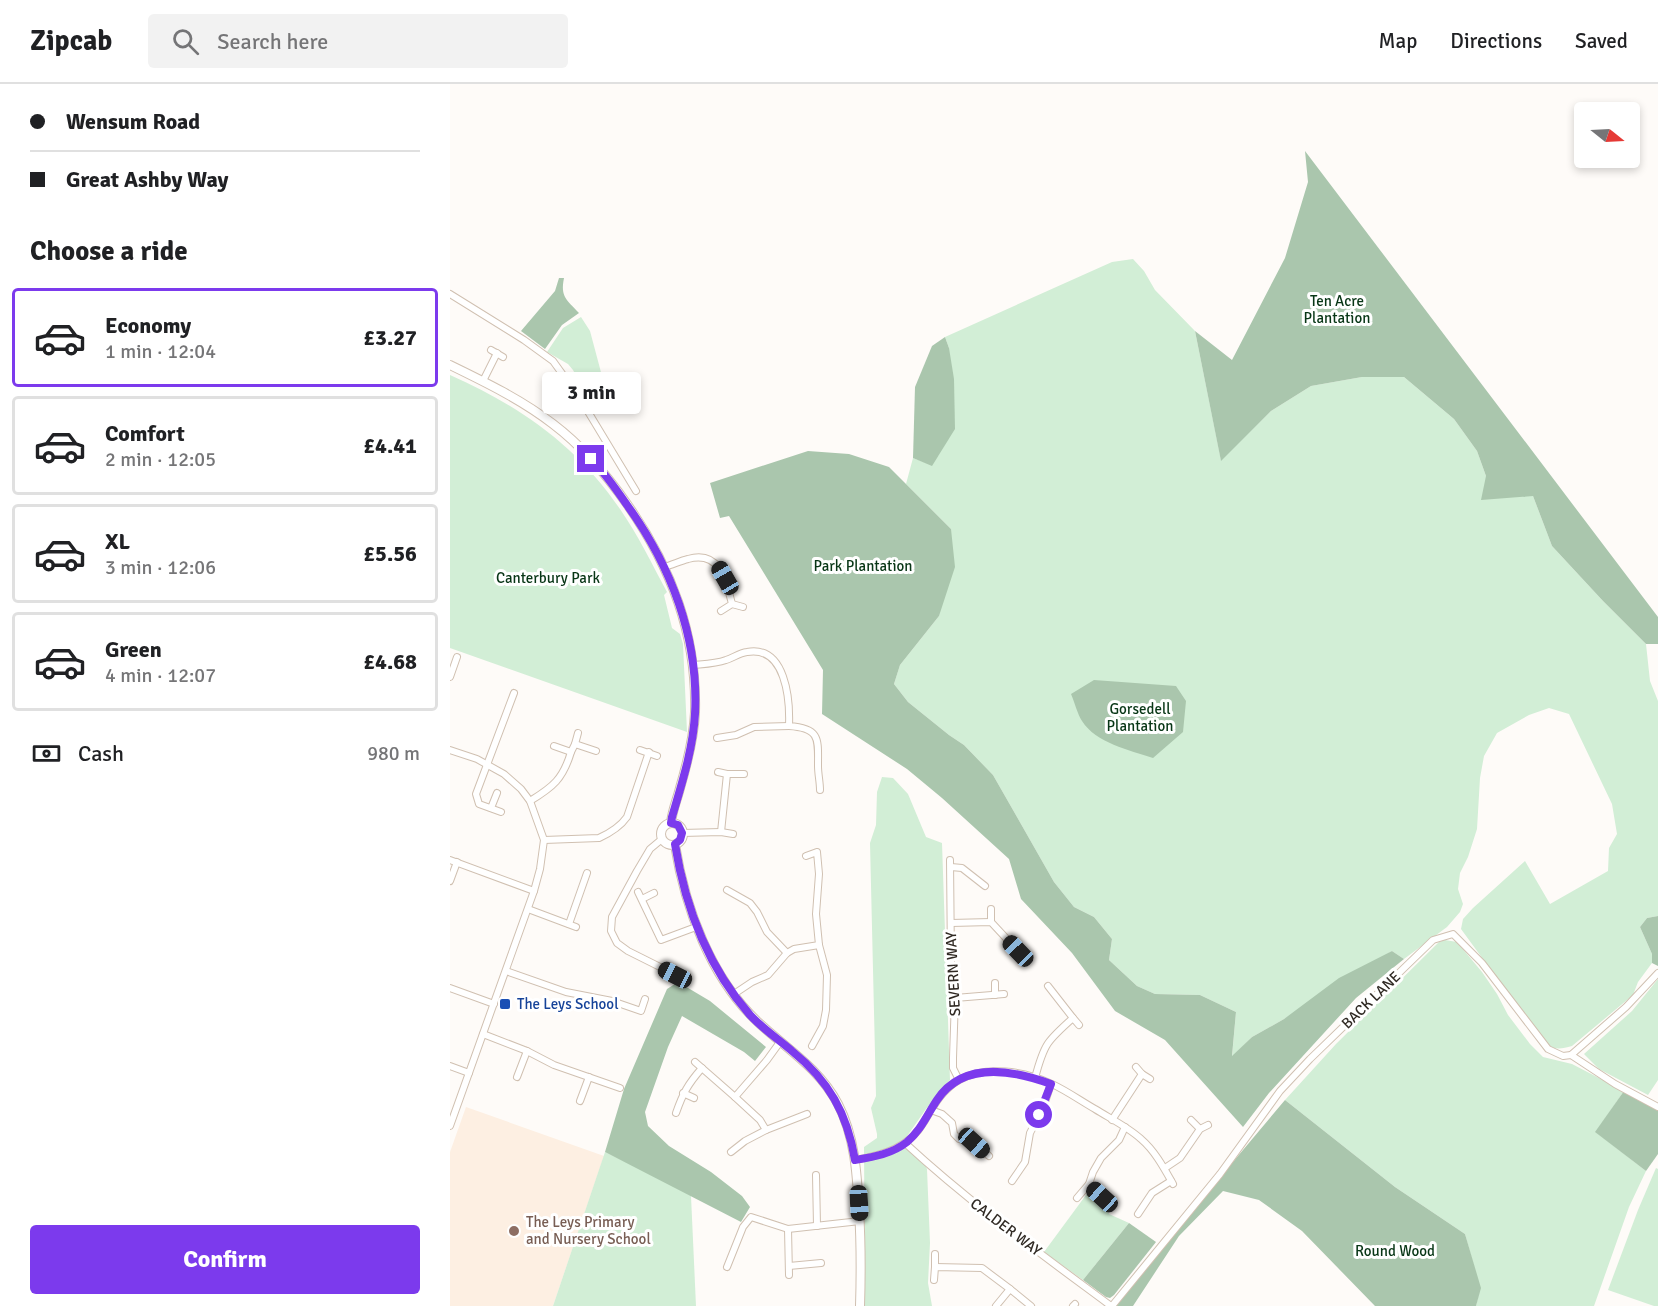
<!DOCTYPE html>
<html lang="en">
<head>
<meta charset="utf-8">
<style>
  body { margin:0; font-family:Signika,sans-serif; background:#f2f2f2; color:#202124; height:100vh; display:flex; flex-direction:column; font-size:22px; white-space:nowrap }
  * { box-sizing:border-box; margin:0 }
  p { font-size:20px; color:#757577 }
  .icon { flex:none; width:33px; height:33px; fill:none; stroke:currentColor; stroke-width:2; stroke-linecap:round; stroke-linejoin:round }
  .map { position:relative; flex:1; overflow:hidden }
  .sheet { display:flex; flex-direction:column; background:#fff; width:450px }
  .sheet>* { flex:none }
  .guide { display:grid; align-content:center; height:132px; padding:0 30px; background:#fff }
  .needle { width:39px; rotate:108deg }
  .controls { position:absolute; left:1124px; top:18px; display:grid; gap:12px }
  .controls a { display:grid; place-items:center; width:66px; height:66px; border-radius:6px; background:#fff; box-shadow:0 3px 9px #0003; font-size:30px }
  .end { position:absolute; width:27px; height:27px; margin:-14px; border:8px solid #7c3aed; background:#fff; box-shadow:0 0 0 3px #fff }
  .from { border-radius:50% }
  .bubble { position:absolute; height:42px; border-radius:6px; background:#fff; box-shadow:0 3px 9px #0003; font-size:20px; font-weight:700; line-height:42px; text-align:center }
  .car { position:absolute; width:18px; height:36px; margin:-18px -9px; border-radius:8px; box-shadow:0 0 4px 2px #0007; background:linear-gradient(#222 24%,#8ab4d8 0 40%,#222 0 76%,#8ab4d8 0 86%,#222 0) }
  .guide b { display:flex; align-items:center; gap:21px; height:57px; font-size:22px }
  .guide b+b { border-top:2px solid #e0e0e0 }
  .guide i { width:15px; height:15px; background:#202124 }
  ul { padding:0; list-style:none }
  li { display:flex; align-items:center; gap:18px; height:99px; margin:0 12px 9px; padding:0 18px; border:3px solid #e0e0e0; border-radius:6px }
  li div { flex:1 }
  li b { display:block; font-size:22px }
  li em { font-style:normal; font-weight:700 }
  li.current { border-color:#7c3aed }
  li>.icon { width:54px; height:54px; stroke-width:1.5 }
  h2 { padding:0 30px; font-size:27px; line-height:72px }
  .pay { display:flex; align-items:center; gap:15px; height:66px; padding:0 30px; font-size:22px }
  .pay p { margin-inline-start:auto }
  .action { display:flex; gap:12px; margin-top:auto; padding:12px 30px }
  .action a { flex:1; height:69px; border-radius:6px; background:#7c3aed; color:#fff; font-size:24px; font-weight:700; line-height:69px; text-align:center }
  header { display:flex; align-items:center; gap:36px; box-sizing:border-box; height:84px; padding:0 30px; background:#fff; border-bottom:2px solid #e0e0e0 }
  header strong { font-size:28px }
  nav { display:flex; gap:33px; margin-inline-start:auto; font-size:21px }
  .search { width:420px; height:54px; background:#f2f2f2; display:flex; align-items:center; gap:15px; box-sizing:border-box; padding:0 21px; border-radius:6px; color:#757577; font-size:22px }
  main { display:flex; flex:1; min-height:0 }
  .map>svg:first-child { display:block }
  .built { fill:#fdefe2 }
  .green { fill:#d2eed6 }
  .forest { fill:#aac6ad }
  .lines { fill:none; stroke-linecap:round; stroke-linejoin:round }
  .street-casing { stroke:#d0c0b1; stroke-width:8 }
  .secondary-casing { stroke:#d0c0b1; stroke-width:10 }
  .street { stroke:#fff; stroke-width:6 }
  .secondary { stroke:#fff; stroke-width:8 }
  .route { stroke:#7c3aed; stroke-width:8 }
  .transit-dot { fill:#1a4fb4; stroke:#fff; stroke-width:2 }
  .education-dot { fill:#8d6e63; stroke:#fff; stroke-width:2 }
  .labels { text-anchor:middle; stroke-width:6; stroke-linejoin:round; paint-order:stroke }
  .park-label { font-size:15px; fill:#083616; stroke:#fff }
  .street-label { font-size:15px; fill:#302a24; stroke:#fff }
  .transit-label { font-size:15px; fill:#164399; stroke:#fff; text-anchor:start }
  .education-label { font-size:15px; fill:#785e54; stroke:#fff; text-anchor:start }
</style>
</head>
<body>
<header>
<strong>Zipcab</strong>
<div class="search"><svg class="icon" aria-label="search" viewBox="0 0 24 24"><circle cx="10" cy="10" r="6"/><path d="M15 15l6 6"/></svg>Search here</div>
<nav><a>Map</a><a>Directions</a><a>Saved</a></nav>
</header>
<main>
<section class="sheet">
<div class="guide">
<b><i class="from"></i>Wensum Road</b>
<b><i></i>Great Ashby Way</b>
</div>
<h2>Choose a ride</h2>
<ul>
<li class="current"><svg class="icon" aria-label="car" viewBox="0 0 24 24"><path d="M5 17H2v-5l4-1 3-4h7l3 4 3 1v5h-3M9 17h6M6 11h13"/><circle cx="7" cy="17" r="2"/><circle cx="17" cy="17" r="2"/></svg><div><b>Economy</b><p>1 min · 12:04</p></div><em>£3.27</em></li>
<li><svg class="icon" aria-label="car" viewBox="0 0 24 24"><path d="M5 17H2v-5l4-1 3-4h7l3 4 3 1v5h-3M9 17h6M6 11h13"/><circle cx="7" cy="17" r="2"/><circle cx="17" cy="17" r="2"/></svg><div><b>Comfort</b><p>2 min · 12:05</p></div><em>£4.41</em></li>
<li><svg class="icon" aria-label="car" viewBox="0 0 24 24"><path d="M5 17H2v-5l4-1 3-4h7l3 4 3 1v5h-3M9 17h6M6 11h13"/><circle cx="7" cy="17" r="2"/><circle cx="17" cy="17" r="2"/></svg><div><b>XL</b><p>3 min · 12:06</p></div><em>£5.56</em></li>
<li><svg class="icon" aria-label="car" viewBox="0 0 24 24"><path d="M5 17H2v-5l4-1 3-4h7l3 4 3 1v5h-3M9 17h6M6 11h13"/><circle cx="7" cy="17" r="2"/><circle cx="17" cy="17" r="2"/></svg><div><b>Green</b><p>4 min · 12:07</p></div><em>£4.68</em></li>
</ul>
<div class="pay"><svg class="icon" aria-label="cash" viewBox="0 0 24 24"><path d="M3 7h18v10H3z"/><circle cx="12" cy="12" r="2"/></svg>Cash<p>980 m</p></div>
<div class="action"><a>Confirm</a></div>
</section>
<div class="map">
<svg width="1208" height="1222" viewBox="0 0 1208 1222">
  <rect width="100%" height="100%" fill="#fefbf8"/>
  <path class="built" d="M 16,1023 L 154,1072 L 103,1222 L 0,1222 L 0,1068 Z"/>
  <g class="green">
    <path d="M 683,175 L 694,187 L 705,206 L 745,247 L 771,376 L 821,327 L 861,302 L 912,293 L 954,293 L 1004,335 L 1027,367 L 1036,392 L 1083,412 L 1102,462 L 1153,517 L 1196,560 L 1200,597 L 1208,617 L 1208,832 L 1197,834 L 1190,843 L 1202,870 L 1202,879 L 1188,898 L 1183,911 L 1122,962 C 1111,965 1105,966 1095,960 L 1011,845 L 1013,835 L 1023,824 L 1075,777 L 1100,820 L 1158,787 L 1159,764 L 1167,750 L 1162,720 L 1119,630 L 1099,624 L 1079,631 L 1047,649 L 1034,672 L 1030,694 L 1027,745 L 1018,773 L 1010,789 L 1008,805 L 1013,820 L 1010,828 L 997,843 L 954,875 L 942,867 L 834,935 L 802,953 L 782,973 L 786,928 L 750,911 L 705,910 L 687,902 L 659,876 L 662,855 L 644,833 L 624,823 L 604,798 L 543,691 L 514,661 L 499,651 L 458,618 L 444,600 L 450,581 L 489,532 L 501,445 L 456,400 L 463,374 L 482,381 L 499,264 L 495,253 L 662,178 Z"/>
    <path d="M 131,233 L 140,247 L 156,307 L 145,317 L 133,305 L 123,286 L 118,280 L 97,268 L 113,244 Z"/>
    <path d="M 0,291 C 70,322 126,361 170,425 C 188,451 202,480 217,508 L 214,511 L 222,544 L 230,550 L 233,560 L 237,648 L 0,564 Z"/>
    <path d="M 432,693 L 443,694 L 458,710 L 476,753 L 492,759 L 500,996 L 476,1025 L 455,1055 L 466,1065 L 477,1085 L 480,1159 L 478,1199 L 482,1222 L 415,1222 L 414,1063 L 427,1054 L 427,1050 L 421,1024 L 426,1012 L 420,759 L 426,741 L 427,708 Z"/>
    <path d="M 995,856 L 1007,858 L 1032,888 L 1047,910 L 1058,931 L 1080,960 L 1093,973 L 1122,980 L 1174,1007 L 1146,1048 L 1196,1087 L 1179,1123 L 1144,1222 L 1026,1222 L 1030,1204 L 1015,1150 L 945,1103 L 835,1016 L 886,960 L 989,858 Z"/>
    <path d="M 1208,895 L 1208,996 L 1198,1011 L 1149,985 L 1134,970 L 1182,927 Z"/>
    <path d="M 155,1068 L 231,1105 L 241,1112 L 246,1222 L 103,1222 Z"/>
    <path d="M 1206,1084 L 1208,1085 L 1208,1222 L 1204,1222 L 1158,1206 L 1188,1126 Z"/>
    <path d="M 641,1110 L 656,1122 L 659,1130 L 679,1139 L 633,1196 L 594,1168 L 636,1111 Z"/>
  </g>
  <g class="forest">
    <path d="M 855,67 L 1208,533 L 1208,560 L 1196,560 L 1153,517 L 1102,462 L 1083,412 L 1031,416 L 1036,392 L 1027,367 L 1004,335 L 954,293 L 912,293 L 861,302 L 821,327 L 771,377 L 745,247 L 782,276 L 835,174 L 858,98 Z"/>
    <path d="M 109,194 L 114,194 C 110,213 117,216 129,229 L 112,241 L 95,265 L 71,247 L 105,207 Z"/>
    <path d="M 495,253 L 499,264 L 504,295 L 505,345 L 482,382 L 463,374 L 465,303 L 482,262 Z"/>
    <path d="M 358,367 L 399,370 L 439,383 L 501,445 L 505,483 L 489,532 L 450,581 L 444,600 L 458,618 L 499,651 L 514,661 L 543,691 L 604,798 L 624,823 L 644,833 L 662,855 L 659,876 L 687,902 L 705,910 L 750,911 L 786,928 L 782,972 L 802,953 L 834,935 L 889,894 L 942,867 L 954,875 L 906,914 L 819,1009 L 793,1043 L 715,956 L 665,927 L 622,869 L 571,815 L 559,775 L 492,714 L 457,685 L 372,630 L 373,586 L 279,432 L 270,434 L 260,399 Z"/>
    <path d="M 644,596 L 726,602 L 736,617 L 733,648 L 703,674 C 679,666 646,659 632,637 C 627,629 625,619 621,610 Z"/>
    <path d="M 1208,832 L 1208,882 L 1202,879 L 1202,870 L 1190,843 L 1197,834 Z"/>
    <path d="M 228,898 L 260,917 L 316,963 L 305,977 L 294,968 L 232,932 L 218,963 L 195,1028 L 198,1042 L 219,1062 L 261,1088 L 292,1112 L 300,1123 L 291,1138 L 155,1068 L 174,1005 L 217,905 Z"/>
    <path d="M 1174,1007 L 1208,1025 L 1208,1070 L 1196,1087 L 1145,1048 Z"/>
    <path d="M 835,1016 L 945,1103 L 1015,1150 L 1031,1204 L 1026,1222 L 925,1222 L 852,1147 L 809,1116 L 773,1107 L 729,1152 L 683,1222 L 666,1222 L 698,1179 Z"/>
    <path d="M 679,1139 L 706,1158 L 664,1211 L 660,1214 L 656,1213 L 633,1196 Z"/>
  </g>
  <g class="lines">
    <defs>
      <g id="street">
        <path d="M 0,210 L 74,256 L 103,277 L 131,316 L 186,407"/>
        <path d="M 41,266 L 53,273"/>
        <path d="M 33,297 L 47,269"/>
        <path d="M 214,483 C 222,481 230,477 238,475 C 270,466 276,496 282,520 L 271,527"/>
        <path d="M 282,520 L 293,523"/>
        <path d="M 243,581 C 254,580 265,580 276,576 C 283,574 289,569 297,568 C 336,561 340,616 339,642 C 371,644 368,656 368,682 C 368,690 370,698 370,706"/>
        <path d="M 0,593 L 7,573"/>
        <path d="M 267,654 L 286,651 L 304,643 L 339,642"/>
        <path d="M 125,660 L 128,649"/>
        <path d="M 104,662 L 121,668 L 125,660 L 146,667"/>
        <path d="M 0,666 L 27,675 L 54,690 L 71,705 L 80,717 L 94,756 L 90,785 L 84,807 L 0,1042"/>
        <path d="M 190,666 L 207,672"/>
        <path d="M 268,688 L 277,690"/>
        <path d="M 80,717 C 103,703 113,695 121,668"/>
        <path d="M 41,724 L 47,709"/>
        <path d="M 51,728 L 29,720 L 26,710 L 64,609"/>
        <path d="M 271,748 L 277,690 L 294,690"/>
        <path d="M 232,749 L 271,748 L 283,750"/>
        <path d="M 212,755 L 200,765 L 187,787 L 162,833 L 161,847 L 167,859 L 178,867 L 230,893"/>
        <path d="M 94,756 L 149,754 C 160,749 170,743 177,733 L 199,668"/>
        <path d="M 0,776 L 84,807"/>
        <path d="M 500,776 L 501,879 L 505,914 L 503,974 L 503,984 L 509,996"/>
        <path d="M 501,783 L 512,784 L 535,802"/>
        <path d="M 0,797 L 7,778"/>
        <path d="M 277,806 L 300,819 L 307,828 L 317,848 L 337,869"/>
        <path d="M 188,808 L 211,856 L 246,843"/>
        <path d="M 192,815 L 204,809"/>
        <path d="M 78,825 L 126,843"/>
        <path d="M 541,825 L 541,838"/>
        <path d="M 501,839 L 541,838 L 568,867"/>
        <path d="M 119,840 L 137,789"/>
        <path d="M 56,887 L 116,908 L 162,917 L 191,927 L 195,915"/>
        <path d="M 545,899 L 545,911"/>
        <path d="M 598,902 L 623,934"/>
        <path d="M 0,904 L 44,920"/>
        <path d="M 284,910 L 302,898 L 318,891 L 337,869 L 344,865 L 369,861 L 366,830 L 369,790 L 367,768 L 356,772"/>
        <path d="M 505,914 L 554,910"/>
        <path d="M 33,950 L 77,967 L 104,981 L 170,1004"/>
        <path d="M 362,962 L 373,942 L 376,926 L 377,891 L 369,861"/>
        <path d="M 1121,971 L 1165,1000 L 1208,1023"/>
        <path d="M 245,978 L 285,1013 L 317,976 L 330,958"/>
        <path d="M 0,982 L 19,989"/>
        <path d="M 686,983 L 692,990"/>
        <path d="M 67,993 L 77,967"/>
        <path d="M 585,994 C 594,960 597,957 623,934 L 629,941"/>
        <path d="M 233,1009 L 244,1014"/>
        <path d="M 285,1013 L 310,1036 L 316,1046 L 357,1030"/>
        <path d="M 130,1017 L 139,993"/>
        <path d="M 481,1026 L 492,1030 L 502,1039 L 504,1050 L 509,1055 L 524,1059 L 539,1072"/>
        <path d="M 226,1029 C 233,1009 238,1000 252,984"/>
        <path d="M 662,1036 L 692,990 L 700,995"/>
        <path d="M 741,1036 L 750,1045"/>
        <path d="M 455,1059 C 520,1119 591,1170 661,1222"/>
        <path d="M 281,1068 L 295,1057 L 316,1046"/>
        <path d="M 405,1076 C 433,1071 459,1064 474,1038 C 484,1021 492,1006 509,996 C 536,981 575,987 602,1000 C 617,1007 631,1017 645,1025 C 661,1035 678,1043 691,1055 C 705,1067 714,1084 723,1100"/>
        <path d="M 715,1084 L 730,1074 L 750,1045 L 758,1041"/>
        <path d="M 366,1091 L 367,1142"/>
        <path d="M 562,1097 L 575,1078 L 580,1049 L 593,1024 L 601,1000"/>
        <path d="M 639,1100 L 652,1113"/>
        <path d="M 627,1114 L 639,1100 L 643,1088 L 651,1074 L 669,1056 L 675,1043"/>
        <path d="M 688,1130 L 702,1109 L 721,1097"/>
        <path d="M 338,1145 L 339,1191"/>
        <path d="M 485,1170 L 485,1183"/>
        <path d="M 339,1182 L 371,1179"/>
        <path d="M 277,1183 L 293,1143 L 301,1133 L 338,1145 L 410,1137"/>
        <path d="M 484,1196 L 485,1183 L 532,1184 L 560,1205"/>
        <path d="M 546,1222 L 560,1205 L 581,1222"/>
        <path d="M 623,1222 L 625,1220"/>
        <path d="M 662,1222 L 770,1090 L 830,1007 L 860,975 L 983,856 L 1003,850 L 1032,879 L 1098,965 L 1113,972 L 1121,971 L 1176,923 L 1208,889"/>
      </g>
      <g id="secondary">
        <path d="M 0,281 C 35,298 72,316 103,340 C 132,362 156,390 177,420 C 221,483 247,550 245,628 C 244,653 237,680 230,704 C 227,716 222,727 221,739"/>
        <circle cx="222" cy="750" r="11"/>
        <path d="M 225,761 C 235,824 261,895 309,939 C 337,965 369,984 388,1020 C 405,1053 407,1090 409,1126 C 411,1158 411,1190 410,1222"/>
      </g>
    </defs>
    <use href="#street" class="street-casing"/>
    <use href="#secondary" class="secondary-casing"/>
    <use href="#street" class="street"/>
    <use href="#secondary" class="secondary"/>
  </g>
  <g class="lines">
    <path class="route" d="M 141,375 C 155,389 166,405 177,421 C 221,482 249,554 245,630 C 243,665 232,699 222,733 L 221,739 L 228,741 L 232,749 L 230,756 L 225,760 C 235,823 258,883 300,931 C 313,945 328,955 342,967 C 379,997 397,1029 405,1076 C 423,1073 442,1070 457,1058 C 471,1046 477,1031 487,1016 C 513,977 563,986 601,1000 L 589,1031"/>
  </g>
  <rect class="transit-dot" x="49" y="914" width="12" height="12" rx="3"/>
  <circle class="education-dot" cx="64" cy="1147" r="6"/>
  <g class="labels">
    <g class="park-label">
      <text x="887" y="222">Ten Acre<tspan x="887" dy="17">Plantation</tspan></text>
      <text x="413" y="487">Park Plantation</text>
      <text x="98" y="499">Canterbury Park</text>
      <text x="690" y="630">Gorsedell<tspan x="690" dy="17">Plantation</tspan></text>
      <text x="945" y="1172">Round Wood</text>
    </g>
    <g class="street-label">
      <text transform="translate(503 890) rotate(-93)" y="5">SEVERN WAY</text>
      <text transform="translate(921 916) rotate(-44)" y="5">BACK LANE</text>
      <text transform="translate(556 1143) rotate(37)" y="5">CALDER WAY</text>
    </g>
    <g class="transit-label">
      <text x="67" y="925">The Leys School</text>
    </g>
    <g class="education-label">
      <text x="76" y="1143">The Leys Primary<tspan x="76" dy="17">and Nursery School</tspan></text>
    </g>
  </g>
</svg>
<div class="controls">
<a><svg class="needle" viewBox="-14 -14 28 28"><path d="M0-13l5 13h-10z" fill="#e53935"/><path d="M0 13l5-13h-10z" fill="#757577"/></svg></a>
</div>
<i class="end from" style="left:589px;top:1031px"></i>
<i class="end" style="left:141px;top:375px"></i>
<div class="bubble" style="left:92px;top:288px;width:99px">3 min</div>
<i class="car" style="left:275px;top:494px;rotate:330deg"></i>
<i class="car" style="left:568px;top:867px;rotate:316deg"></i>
<i class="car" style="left:225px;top:891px;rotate:297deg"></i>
<i class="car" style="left:524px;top:1059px;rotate:132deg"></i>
<i class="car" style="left:652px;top:1113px;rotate:312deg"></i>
<i class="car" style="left:409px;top:1119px;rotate:177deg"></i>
</div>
</main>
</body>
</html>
